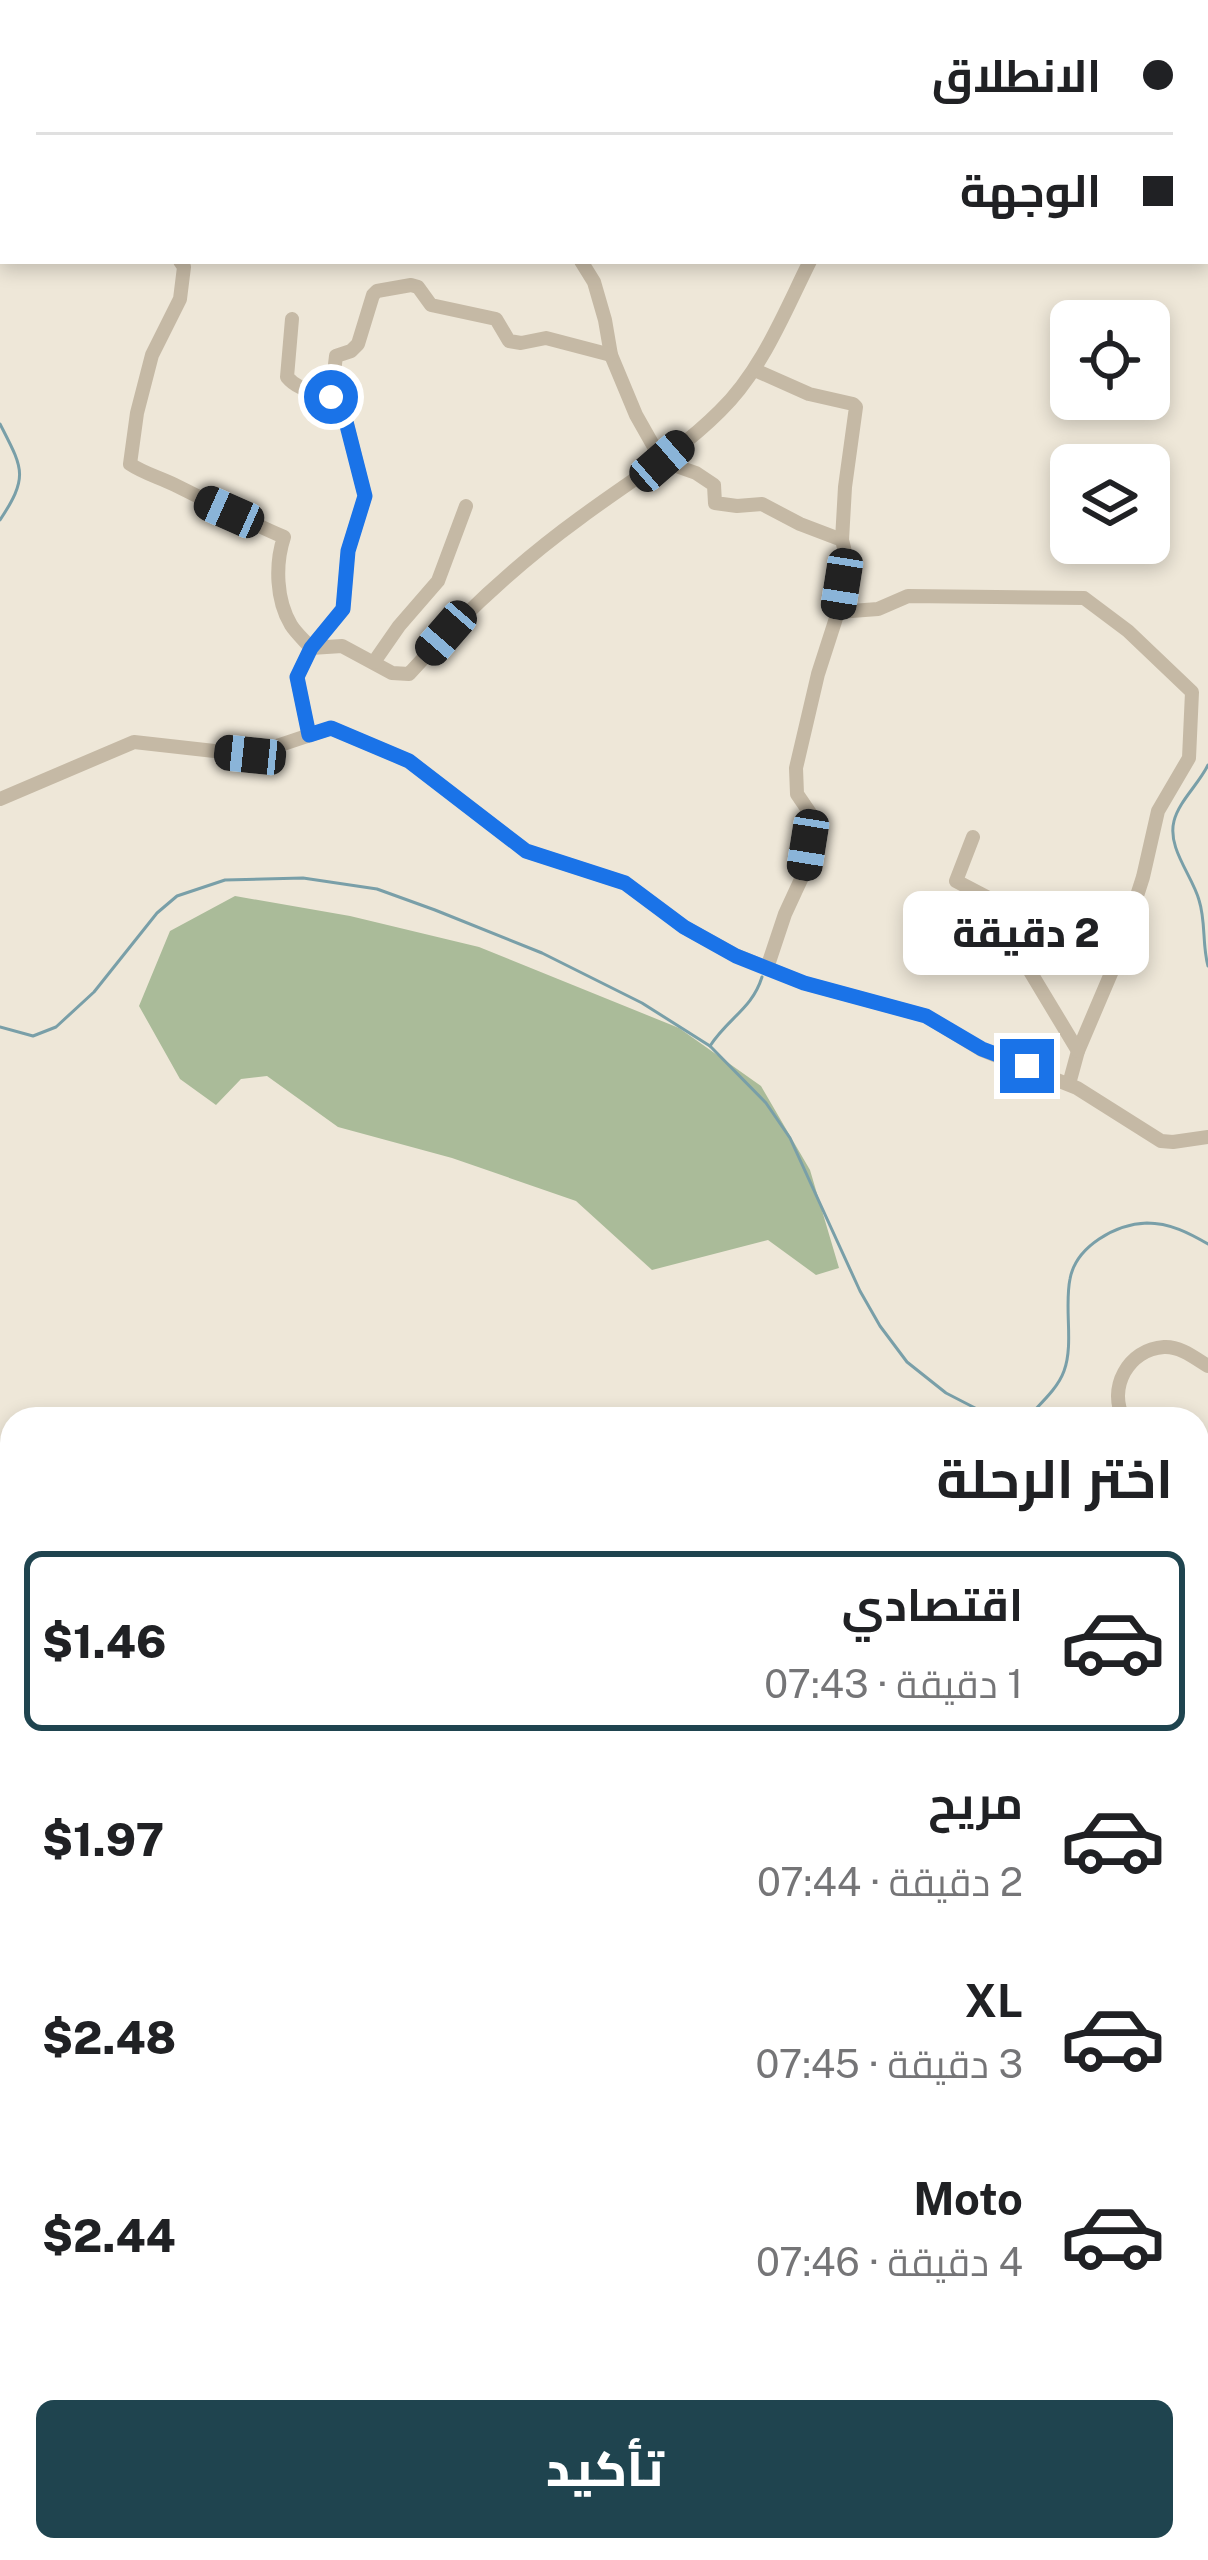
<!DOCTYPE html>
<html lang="ar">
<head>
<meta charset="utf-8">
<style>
  body { margin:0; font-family:"Public Sans",Cairo,sans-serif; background:#f6f6f6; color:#202124; direction:rtl; height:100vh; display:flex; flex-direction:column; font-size:45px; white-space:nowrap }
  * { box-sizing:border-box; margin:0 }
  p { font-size:39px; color:#757577 }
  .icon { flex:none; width:66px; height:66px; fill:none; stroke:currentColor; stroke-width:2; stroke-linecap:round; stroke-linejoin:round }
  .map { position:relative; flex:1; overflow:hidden; direction:ltr }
  .details { position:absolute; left:0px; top:1407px; width:1209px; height:1155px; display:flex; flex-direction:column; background:#fff; border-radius:36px 36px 0 0; box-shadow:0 6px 18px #0003; direction:rtl }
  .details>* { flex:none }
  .hud { position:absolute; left:0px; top:0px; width:1209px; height:264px; box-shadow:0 6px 18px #0003; direction:rtl; display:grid; align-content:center; height:264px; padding:0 36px; background:#fff }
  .tools { position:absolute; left:1050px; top:300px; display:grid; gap:24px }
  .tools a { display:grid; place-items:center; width:120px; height:120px; border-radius:18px; background:#fff; box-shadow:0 6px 18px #0003; font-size:60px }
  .end { position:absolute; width:54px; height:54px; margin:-27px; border:15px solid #1a73e8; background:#fff; box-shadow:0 0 0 6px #fff }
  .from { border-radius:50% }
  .bubble { position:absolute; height:84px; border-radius:18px; background:#fff; box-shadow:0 6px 18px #0003; font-size:39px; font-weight:800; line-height:84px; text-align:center; direction:rtl }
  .car { position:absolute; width:36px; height:72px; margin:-36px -18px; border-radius:15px; box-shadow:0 0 9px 3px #0007; background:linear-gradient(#222 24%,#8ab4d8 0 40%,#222 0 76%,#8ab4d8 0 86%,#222 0) }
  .hud b { display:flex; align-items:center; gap:42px; height:114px; font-size:45px }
  .hud b+b { border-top:3px solid #e0e0e0 }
  .hud i { width:30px; height:30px; background:#202124 }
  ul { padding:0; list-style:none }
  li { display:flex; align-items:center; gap:36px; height:180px; margin:0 24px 18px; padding:0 12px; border:6px solid transparent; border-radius:18px }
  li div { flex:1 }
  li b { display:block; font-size:45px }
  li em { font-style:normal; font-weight:800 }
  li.active { border-color:#1f444f }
  li>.icon { width:108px; height:108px; stroke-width:1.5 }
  h2 { padding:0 36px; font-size:54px; line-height:144px }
  .action { display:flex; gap:24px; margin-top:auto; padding:24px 36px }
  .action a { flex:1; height:138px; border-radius:18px; background:#1f444f; color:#fff; font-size:48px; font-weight:800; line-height:138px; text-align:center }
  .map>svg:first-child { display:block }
  .green { fill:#ab9 }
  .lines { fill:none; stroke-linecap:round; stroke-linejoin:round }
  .stream { stroke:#799fa8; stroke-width:3 }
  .minor { stroke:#c5b9a5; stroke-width:14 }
  .route { stroke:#1a73e8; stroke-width:15 }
</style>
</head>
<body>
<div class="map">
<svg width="1208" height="2560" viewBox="0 0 1208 2560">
  <rect width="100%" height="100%" fill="#eee7d8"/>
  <path class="green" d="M 235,896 L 350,916 L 479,947 L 679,1028 L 761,1086 L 810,1170 L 839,1268 L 816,1275 L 768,1240 L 652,1270 L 576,1201 L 452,1158 L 338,1127 L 267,1076 L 241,1079 L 216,1105 L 180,1079 L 139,1006 L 170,931 Z"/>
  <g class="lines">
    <g class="stream">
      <path d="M 1180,0 L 1181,3"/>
      <path d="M 1206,25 L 1208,27"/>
      <path d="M 0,424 C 23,469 29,476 0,520"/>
      <path d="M 1208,765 C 1199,784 1179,801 1174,821 C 1167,848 1192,875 1199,900 C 1206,922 1202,944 1208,966"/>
      <path d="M 0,1027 L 33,1036 L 56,1027 L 94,992 L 157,913 L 177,896 L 225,880 L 303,878 L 377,889 L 435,910 L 542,953 L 642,1003 L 710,1046 L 766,1103 L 790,1138 L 860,1291 L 880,1326 L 907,1362 L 946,1393 L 977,1409 L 1007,1417 L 1030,1415 C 1041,1403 1058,1388 1064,1371 C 1074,1344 1064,1307 1070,1279 C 1076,1246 1116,1224 1147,1223 C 1170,1223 1189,1233 1208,1244"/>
      <path d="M 710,1046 C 728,1018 752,1009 762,977"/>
      <path d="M 0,2176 L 12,2176"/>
      <path d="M 0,2410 L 12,2397"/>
      <path d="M 1197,2506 L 1208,2512"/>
      <path d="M 118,2550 L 120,2560"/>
    </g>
    <g class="minor">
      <path d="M 180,261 L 184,267 L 180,299 L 152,355 L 137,413 L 130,464 C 145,474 159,477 175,485 C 211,503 247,521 284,537 C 275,564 276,600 291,625 C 296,633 305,641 311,648 L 342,646 L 392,673 L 409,674 C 460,617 518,563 580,518 C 627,483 678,453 720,411 C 762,370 784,313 810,261"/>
      <path d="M 581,261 L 594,282 L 605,320 L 611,355 L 636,415 L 662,461 L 696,473 L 714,485 L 715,503 L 737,506 L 762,504 L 800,524 L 842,540 L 846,556 L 838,612 L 818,674 L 796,768 L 797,794 L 812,816 L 803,875 L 785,914 L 767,968"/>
      <path d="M 292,319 L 287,377 C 301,394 325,391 342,405 L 365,496 L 348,551 L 343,609 L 311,648 L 297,677 L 309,735"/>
      <path d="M 755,370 L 809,394 L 853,404 L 856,407 L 845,487 L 842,540"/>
      <path d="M 331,397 L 336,356 L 351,351 L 358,344 L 373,295 L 377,291 L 411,285 L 418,287 L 431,305 L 496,319 L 509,341 L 521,343 L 546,338 L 611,355"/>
      <path d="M 838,612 L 878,609 L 908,596 L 1084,598 L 1128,631 L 1192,692 L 1189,758 L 1158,811 L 1143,877 L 1115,964 L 1078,1051 L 1069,1084"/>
      <path d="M 374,662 L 399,626 L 438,581 L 466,506"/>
      <path d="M 0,799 L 134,742 L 250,755 L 331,728 L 409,761 L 526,851 L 625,883 L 684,927 L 735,955 L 804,983 L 926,1016 L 982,1050 L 1077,1088 L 1161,1141 L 1173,1142 L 1208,1137"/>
      <path d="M 973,837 L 956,881 L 1017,913 L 1032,935 L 1028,968 L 1078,1051"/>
      <path d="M 1124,1419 C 1107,1389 1128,1349 1164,1347 C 1180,1346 1195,1358 1208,1366"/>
      <path d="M 1197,1461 L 1208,1466"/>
      <path d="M 0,1594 L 12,1597"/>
      <path d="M 0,1753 L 12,1755"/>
      <path d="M 1197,1791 L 1208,1793"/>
      <path d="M 1197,2182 L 1208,2183"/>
      <path d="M 1197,2219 L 1208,2227"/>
      <path d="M 0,2247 L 12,2247"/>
      <path d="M 0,2382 L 12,2367"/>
      <path d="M 251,2550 L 252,2560"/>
      <path d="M 448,2556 L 452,2550"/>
      <path d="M 592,2558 L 629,2550"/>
      <path d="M 698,2560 L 703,2550"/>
    </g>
  </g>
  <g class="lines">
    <path class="route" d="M 331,397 L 342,406 L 365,496 L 348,551 L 343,609 L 311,648 L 297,677 L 309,735 L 331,728 L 409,761 L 526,851 L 625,883 L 684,927 L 736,956 L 804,983 L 926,1016 L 982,1049 L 1027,1066"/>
  </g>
</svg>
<div class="tools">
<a><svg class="icon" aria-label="locate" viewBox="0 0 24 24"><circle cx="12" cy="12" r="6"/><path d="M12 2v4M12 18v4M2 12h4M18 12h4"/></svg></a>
<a><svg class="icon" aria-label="layers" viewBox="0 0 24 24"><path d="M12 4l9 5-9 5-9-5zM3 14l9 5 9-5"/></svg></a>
</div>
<i class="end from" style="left:331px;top:397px"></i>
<i class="end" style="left:1027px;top:1066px"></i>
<div class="bubble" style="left:903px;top:891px;width:246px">2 دقيقة</div>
<i class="car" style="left:662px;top:461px;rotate:49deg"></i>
<i class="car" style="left:229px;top:512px;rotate:294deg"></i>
<i class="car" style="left:842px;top:584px;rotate:189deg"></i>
<i class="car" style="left:446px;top:633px;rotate:221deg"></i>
<i class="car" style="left:250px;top:755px;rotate:276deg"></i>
<i class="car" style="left:808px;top:845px;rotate:189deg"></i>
<div class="hud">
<b><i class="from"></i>الانطلاق</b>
<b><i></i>الوجهة</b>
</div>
<section class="details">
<h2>اختر الرحلة</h2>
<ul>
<li class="active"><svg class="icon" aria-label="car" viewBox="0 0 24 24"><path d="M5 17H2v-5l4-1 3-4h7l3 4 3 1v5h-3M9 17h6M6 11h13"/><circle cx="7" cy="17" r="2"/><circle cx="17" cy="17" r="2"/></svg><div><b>اقتصادي</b><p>1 دقيقة · 07:43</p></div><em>$1.46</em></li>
<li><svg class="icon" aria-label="car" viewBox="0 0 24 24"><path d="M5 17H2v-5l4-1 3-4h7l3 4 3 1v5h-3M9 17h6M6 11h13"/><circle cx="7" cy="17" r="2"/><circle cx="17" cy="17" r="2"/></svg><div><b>مريح</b><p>2 دقيقة · 07:44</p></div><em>$1.97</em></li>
<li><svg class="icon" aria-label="car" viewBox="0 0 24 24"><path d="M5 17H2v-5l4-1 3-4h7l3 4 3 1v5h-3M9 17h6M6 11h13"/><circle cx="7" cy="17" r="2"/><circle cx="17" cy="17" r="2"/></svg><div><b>XL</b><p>3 دقيقة · 07:45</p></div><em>$2.48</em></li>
<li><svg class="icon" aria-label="car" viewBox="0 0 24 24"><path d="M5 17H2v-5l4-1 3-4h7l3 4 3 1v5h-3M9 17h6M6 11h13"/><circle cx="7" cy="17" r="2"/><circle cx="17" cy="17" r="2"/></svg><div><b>Moto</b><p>4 دقيقة · 07:46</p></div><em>$2.44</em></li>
</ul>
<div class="action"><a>تأكيد</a></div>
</section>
</div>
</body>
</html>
